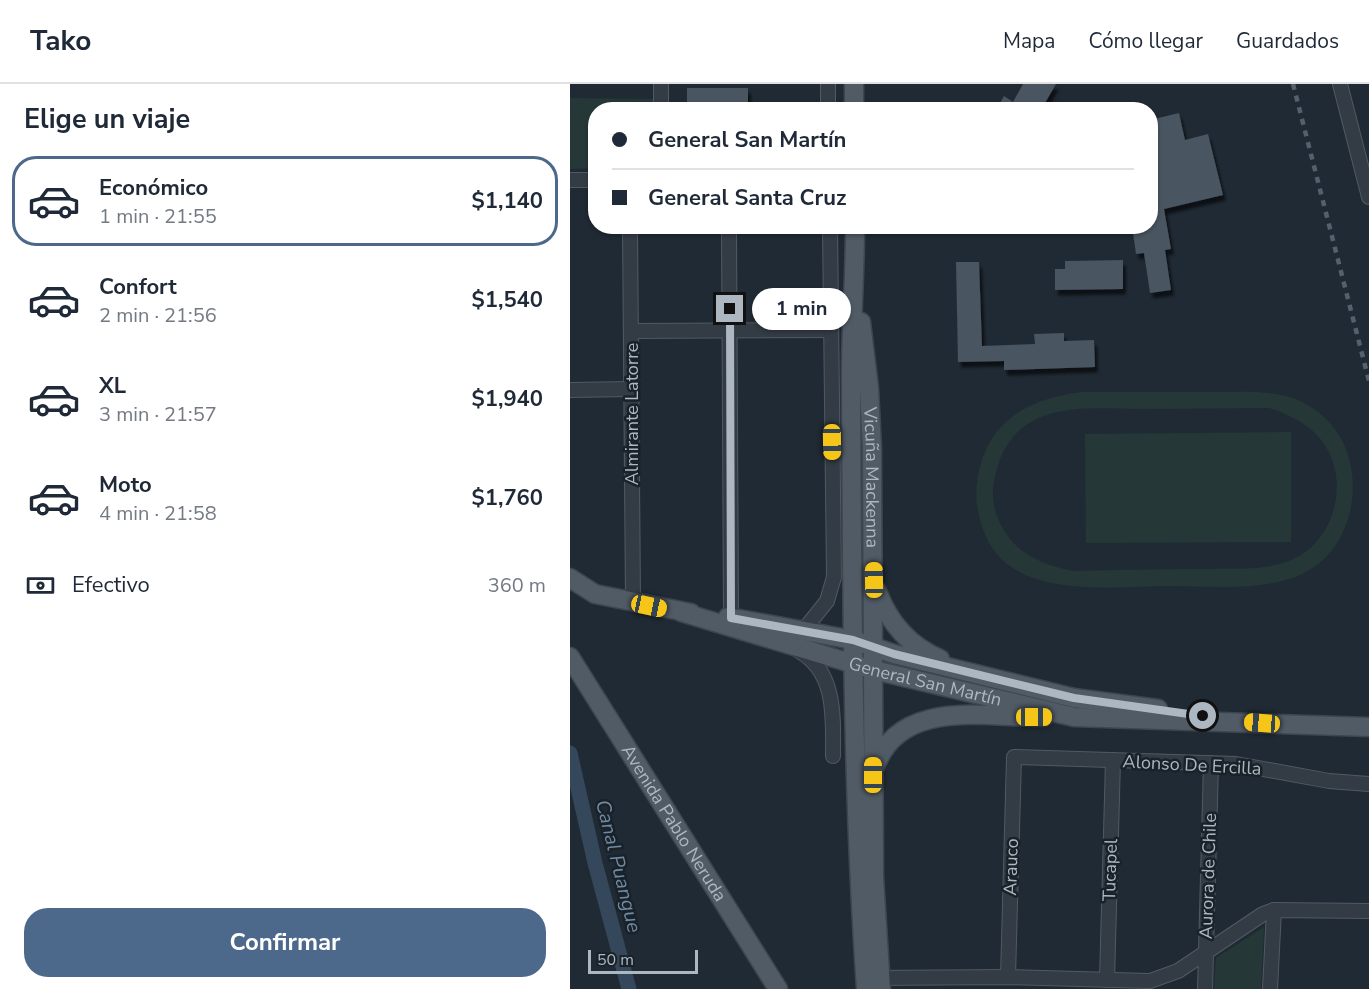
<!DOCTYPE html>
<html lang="es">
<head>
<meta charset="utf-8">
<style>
  body { margin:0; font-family:"Nunito Sans",sans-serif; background:#f6f6f7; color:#1f2937; height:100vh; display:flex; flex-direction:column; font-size:22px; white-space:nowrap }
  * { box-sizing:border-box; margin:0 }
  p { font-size:20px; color:#747a83 }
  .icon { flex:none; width:33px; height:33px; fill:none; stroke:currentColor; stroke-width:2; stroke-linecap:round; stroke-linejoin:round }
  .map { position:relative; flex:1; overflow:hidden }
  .side { display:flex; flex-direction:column; background:#fff; width:570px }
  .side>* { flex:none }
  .hud { position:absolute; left:18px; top:18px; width:570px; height:132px; border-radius:24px; box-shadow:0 2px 4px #0004; display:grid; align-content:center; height:132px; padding:0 24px; background:#fff }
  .scale { position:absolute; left:18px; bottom:15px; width:110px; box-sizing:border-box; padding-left:6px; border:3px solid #adb7c2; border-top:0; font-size:16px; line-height:21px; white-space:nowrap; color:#adb7c2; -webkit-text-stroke:4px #192129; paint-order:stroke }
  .end { position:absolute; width:27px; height:27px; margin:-14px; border:8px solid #adb7c2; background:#111; box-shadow:0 0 0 3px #111 }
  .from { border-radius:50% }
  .bubble { position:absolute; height:42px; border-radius:21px; background:#fff; box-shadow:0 2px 4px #0004; font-size:20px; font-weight:700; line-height:42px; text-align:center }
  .car { position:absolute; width:18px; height:36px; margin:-18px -9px; border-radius:8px; box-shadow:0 0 4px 2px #0007; background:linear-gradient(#f5c518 24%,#345 0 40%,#f5c518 0 76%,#345 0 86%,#f5c518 0) }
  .hud b { display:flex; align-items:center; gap:21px; height:57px; font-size:22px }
  .hud b+b { border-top:2px solid #e0e1e3 }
  .hud i { width:15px; height:15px; background:#1f2937 }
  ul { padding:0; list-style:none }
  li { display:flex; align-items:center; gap:18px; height:90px; margin:0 12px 9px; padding:0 12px; border:3px solid transparent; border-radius:24px }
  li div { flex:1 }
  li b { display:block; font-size:22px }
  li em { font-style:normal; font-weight:700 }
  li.active { border-color:#4c688a }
  li>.icon { width:54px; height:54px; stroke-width:1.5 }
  h2 { padding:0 24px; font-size:27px; line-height:72px }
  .pay { display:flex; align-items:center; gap:15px; height:66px; padding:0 24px; font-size:22px }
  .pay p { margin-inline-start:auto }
  .action { display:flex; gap:12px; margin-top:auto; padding:12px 24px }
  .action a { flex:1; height:69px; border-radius:24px; background:#4c688a; color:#fff; font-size:24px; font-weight:700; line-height:69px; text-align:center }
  header { display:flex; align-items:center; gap:36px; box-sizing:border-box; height:84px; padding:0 30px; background:#fff; border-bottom:2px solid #e0e1e3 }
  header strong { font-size:28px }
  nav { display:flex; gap:33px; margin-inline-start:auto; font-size:21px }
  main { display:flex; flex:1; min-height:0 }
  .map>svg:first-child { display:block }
  .green { fill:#253837; fill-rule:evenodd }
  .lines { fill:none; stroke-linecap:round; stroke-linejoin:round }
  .canal { stroke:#35475a; stroke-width:15 }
  .building { fill:#485460; filter:url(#shadow) }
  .minor-casing { stroke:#515a63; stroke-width:16 }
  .major-casing { stroke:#3d454e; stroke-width:21 }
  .minor { stroke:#333c45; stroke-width:14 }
  .major { stroke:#515b65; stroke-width:18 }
  .rail { stroke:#56606c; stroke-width:4.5; stroke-dasharray:6 6; stroke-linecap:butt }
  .route { stroke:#adb7c2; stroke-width:8 }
  .labels { text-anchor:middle; stroke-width:5; stroke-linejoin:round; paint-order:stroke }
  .street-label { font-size:18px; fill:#adb7c2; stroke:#192129 }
  .water-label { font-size:20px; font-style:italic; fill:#708aa4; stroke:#192129 }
</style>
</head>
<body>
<header>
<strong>Tako</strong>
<nav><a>Mapa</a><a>Cómo llegar</a><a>Guardados</a></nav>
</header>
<main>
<section class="side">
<h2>Elige un viaje</h2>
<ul>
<li class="active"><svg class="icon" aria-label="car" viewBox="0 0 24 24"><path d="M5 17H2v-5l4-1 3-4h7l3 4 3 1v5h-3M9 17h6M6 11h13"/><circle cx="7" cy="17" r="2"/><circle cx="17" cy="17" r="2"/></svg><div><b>Económico</b><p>1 min · 21:55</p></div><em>$1,140</em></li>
<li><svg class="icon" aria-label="car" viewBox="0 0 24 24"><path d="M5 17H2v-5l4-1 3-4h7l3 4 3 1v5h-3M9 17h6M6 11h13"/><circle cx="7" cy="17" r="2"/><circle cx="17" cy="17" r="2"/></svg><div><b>Confort</b><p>2 min · 21:56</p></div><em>$1,540</em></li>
<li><svg class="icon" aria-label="car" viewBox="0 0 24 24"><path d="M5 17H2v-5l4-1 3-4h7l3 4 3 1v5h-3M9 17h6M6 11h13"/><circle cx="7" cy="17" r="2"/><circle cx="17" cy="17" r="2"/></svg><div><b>XL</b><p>3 min · 21:57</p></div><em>$1,940</em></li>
<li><svg class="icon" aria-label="car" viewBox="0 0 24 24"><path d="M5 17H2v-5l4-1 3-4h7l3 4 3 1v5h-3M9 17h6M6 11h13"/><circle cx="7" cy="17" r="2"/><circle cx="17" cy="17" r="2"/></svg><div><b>Moto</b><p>4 min · 21:58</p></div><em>$1,760</em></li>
</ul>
<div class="pay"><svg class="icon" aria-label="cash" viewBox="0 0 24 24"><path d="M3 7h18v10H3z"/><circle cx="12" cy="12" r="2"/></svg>Efectivo<p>360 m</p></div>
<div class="action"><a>Confirmar</a></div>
</section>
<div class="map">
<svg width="799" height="905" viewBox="0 0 799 905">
  <defs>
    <filter id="shadow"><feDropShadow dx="3" dy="5.5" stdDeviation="1.5" flood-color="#0009"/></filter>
  </defs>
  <rect width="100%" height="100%" fill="#202a34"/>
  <g class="green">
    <path d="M 0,14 L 83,15 L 83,25 L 26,26 L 25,84 L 0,85 Z"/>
    <path d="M 513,308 C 555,308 598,308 640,308 C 666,308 694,306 719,313 C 734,317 749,327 760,339 C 799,382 787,465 732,490 C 693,508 642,502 600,502 C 540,502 437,518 413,445 C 405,422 404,403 411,379 C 425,331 467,313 513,308 ZM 699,324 C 730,334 758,351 765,386 C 773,422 754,464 719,477 C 692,487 661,484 632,485 C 590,485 547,486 504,487 C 468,480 441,468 427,432 C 420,415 423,395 429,378 C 436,358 450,341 471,333 C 502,321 538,325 571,325 C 613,325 656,324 699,324 Z"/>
    <path d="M 721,348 L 721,458 L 516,459 L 515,350 Z"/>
    <path d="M 694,843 L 691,905 L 644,905 L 646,874 Z"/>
  </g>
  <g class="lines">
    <path class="canal" d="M 0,669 L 25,779 L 59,905"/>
  </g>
  <g class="building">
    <path d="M 453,0 L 486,0 L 471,26 L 426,26 L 434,12 L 443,18 Z"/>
    <rect x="117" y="4" width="61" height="22"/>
    <path d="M 609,29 L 615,56 L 638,50 L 653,111 L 594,125 L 601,165 L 595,166 L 601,206 L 580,209 L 574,169 L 566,170 L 562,142 L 580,142 L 580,36 Z"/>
    <path d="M 553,176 L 553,205 L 485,206 L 485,185 L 495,185 L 495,177 Z"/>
    <path d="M 386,178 L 409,178 L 412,262 L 465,260 L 464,250 L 494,249 L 494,257 L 524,256 L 525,283 L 434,286 L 434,277 L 388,278 Z"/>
  </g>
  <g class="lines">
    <defs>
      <g id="minor">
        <path d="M 91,0 L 91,26"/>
        <path d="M 258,0 L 258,26"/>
        <path d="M 770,0 L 799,113"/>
        <path d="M 0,96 L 26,96"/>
        <path d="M 60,142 L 63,518"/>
        <path d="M 159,142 L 161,534"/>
        <path d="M 61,247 L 261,246"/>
        <path d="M 0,306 L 61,305"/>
        <path d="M 233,547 L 257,517 L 264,493 L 260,142"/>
        <path d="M 229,567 C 267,588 263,635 263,672"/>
        <path d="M 438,893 L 444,673 L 666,680 L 759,697 L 799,700"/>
        <path d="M 302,894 L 438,893 L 580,897 L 608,887 L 693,830 L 704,826 L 799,827"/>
        <path d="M 537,896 L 543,676"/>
        <path d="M 635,905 L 641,679"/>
        <path d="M 700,905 L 704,826"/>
      </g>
      <g id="major">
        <path d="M 284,0 L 284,26"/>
        <path d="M 285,142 C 285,193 281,242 281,292 C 282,497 282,701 296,905"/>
        <path id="s1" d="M 291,238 L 299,304 L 302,365 L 304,793 L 311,905"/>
        <path d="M 0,494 L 25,510 L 121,529"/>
        <path d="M 307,507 C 319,539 339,562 370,575"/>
        <path id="s2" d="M 111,528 L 304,586 L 504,633 L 799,643"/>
        <path d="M 158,533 L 283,556 L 324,570 L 504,614 L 588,625"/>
        <path id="s3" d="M 0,573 L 208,905"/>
        <path d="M 305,683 C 330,613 417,634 474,633"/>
      </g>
    </defs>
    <use href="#minor" class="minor-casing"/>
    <use href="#major" class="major-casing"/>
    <use href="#minor" class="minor"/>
    <use href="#major" class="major"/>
    <path class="rail" d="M 723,0 L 799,297"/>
  </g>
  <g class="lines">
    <path class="route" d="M 160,225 L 161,534 L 283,556 L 324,570 L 504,614 L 633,632"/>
  </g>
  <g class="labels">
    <g class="street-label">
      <text transform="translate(62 330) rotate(-90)" y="6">Almirante Latorre</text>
      <text dy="6" stroke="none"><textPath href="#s1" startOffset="156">Vicuña Mackenna</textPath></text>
      <text dy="6" stroke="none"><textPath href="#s2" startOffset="254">General San Martín</textPath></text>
      <text transform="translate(622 681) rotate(3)" y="6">Alonso De Ercilla</text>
      <text dy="6" stroke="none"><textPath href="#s3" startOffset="196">Avenida Pablo Neruda</textPath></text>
      <text transform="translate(441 783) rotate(-88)" y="6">Arauco</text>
      <text transform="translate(540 786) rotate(-88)" y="6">Tucapel</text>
      <text transform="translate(638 792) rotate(-88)" y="6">Aurora de Chile</text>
    </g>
    <g class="water-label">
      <text transform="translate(49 782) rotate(76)" y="7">Canal Puangue</text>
    </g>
  </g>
</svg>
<div class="scale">50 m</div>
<i class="end from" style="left:633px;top:632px"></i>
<i class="end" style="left:160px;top:225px"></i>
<div class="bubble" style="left:182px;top:204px;width:99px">1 min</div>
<i class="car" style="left:262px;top:358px;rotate:179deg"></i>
<i class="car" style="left:304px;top:496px;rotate:359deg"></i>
<i class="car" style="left:79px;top:522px;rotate:102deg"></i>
<i class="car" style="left:464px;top:633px;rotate:90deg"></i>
<i class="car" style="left:692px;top:639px;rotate:274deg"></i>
<i class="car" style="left:303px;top:691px;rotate:0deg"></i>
<div class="hud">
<b><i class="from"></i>General San Martín</b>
<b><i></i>General Santa Cruz</b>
</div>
</div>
</main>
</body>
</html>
